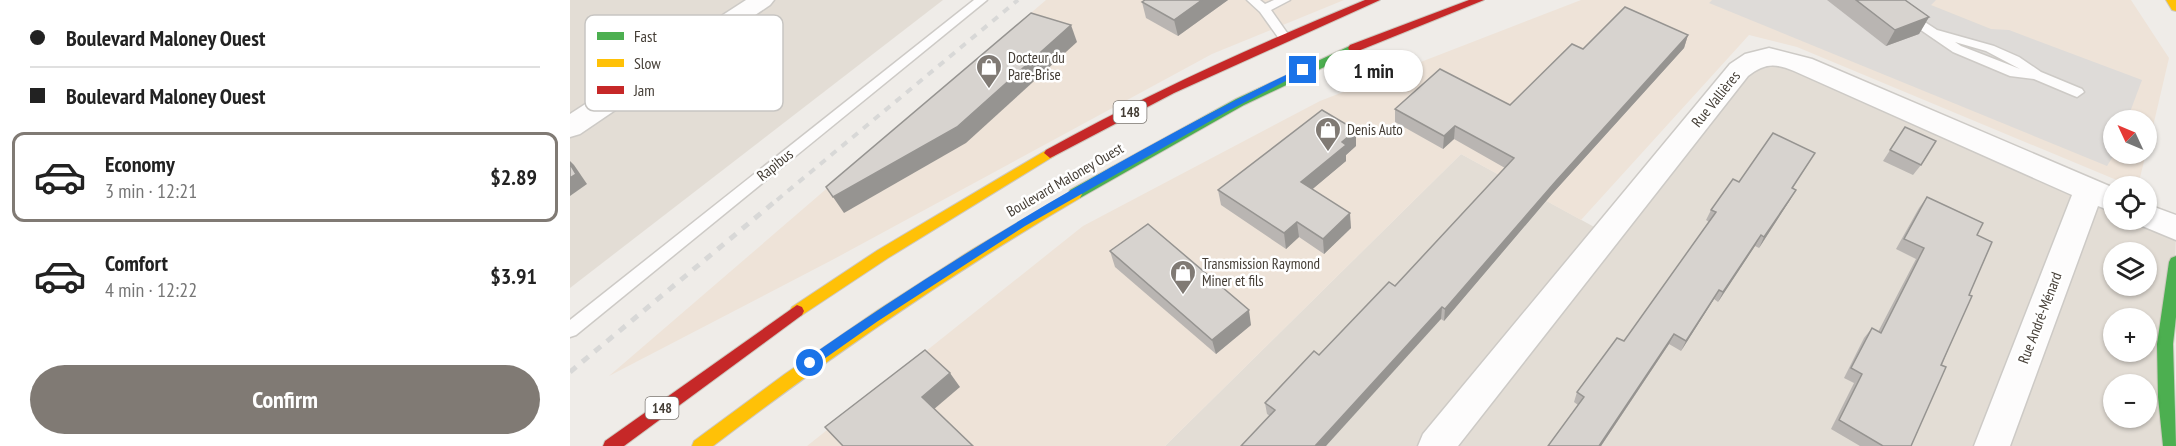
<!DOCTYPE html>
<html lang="en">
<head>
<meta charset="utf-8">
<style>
  body { margin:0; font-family:"PT Sans Narrow",sans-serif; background:#f2f2f2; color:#222; height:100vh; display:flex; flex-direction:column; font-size:22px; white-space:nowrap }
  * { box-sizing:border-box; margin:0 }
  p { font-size:20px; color:#767676 }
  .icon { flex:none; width:33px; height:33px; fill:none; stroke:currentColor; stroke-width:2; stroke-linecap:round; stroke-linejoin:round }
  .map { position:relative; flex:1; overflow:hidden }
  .drawer { display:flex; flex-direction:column; background:#fff; width:570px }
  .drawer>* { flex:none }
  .hud { display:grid; align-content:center; height:132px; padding:0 30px; background:#fff }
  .needle { width:39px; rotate:314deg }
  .fabs { position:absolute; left:1533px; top:110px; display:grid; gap:12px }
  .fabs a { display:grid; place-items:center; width:54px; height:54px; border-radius:50%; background:#fff; box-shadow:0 2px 4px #0004; font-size:30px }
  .end { position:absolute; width:27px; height:27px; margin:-14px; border:8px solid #1a73e8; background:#fff; box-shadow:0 0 0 3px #fff }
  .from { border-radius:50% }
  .bubble { position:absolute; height:42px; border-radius:21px; background:#fff; box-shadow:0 2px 4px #0004; font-size:20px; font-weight:600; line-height:42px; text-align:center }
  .hud b { display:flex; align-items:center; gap:21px; height:57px; font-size:22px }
  .hud b+b { border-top:2px solid #e0e0e0 }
  .hud i { width:15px; height:15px; background:#222 }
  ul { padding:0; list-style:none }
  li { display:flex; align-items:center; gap:18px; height:90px; margin:0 12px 9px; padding:0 18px; border:3px solid transparent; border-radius:12px }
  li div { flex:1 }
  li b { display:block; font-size:22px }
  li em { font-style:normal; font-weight:600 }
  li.on { border-color:#807a74 }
  li>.icon { width:54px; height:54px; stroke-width:1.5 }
  .button { display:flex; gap:12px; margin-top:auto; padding:12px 30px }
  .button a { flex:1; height:69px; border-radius:36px; background:#807a74; color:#fff; font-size:24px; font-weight:600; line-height:69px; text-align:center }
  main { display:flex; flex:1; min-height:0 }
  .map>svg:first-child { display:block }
  .residential { fill:#e3ddd5; fill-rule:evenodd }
  .commercial { fill:#eee3d8 }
  .parking { fill:#dedbd8 }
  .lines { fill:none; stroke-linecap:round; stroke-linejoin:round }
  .lane-casing { stroke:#cdcac6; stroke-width:3 }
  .street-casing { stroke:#cdcac6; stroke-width:3 }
  .fast-casing { stroke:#cec8bf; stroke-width:2 }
  .slow-casing { stroke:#cec8bf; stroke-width:2 }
  .jam-casing { stroke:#cec8bf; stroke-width:2 }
  .lane { fill:#fdfcfc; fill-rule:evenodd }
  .street { fill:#fdfcfc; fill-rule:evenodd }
  .fast { fill:#4caf50; fill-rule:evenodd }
  .slow { fill:#ffc107; fill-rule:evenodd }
  .jam { fill:#c62828; fill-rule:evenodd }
  .rail-far1 { stroke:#d8d8d7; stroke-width:4; stroke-dasharray:7 7; stroke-linecap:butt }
  .rail { stroke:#d8d8d7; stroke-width:5; stroke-dasharray:8 8; stroke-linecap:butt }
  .wall { fill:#b9b5b2 }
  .shaded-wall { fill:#969491 }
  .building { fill:#d7d3cf; stroke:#969491; stroke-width:1.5 }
  .route { fill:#1a73e8 }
  .labels { text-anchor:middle; stroke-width:5; stroke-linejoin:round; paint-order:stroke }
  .shield { fill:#fff; stroke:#7c7772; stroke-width:1.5 }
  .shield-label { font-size:14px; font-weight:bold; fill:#443d35 }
  .poi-label { font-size:15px; fill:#443d35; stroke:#fff; text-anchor:start }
  .street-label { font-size:15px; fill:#443d35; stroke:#fff }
  .key { fill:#fff; stroke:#c7c5c2; stroke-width:1.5 }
  .key-label { font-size:16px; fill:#443d35 }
</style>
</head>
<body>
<main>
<section class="drawer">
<div class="hud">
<b><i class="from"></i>Boulevard Maloney Ouest</b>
<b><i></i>Boulevard Maloney Ouest</b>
</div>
<ul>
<li class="on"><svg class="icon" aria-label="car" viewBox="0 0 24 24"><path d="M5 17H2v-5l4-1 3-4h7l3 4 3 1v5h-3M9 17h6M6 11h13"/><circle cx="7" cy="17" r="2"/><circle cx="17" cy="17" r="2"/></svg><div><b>Economy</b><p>3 min · 12:21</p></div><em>$2.89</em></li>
<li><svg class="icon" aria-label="car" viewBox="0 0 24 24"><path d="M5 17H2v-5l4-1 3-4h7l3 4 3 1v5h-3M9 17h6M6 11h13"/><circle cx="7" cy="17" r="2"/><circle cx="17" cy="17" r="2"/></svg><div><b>Comfort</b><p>4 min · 12:22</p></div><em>$3.91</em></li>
</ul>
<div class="button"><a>Confirm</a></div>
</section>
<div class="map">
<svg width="1606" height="446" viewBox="0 0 1606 446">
  <rect width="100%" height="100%" fill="#efece8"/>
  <g class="residential">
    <path d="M 0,0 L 373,0 L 0,288 Z"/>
    <path d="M 1190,56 L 1543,201 L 1544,219 L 1576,219 L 1606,228 L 1601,446 L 595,446 L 891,154 L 1037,234 ZM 1544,252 L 1576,252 L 1576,285 L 1544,285 ZM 1544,318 L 1576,318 L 1576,351 L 1544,351 ZM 1544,384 L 1576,384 L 1576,417 L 1544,417 Z"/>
  </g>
  <g class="commercial">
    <path d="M 476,0 L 774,0 L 642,54 L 264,259 L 39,376 Z"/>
    <path d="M 1011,0 L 1561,0 L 1599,58 L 1577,152 L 1576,120 L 1544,120 L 1544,153 L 1576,153 L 1568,186 L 1561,186 L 1227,47 L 1179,35 L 1011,220 L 891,154 L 595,446 L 237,446 L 513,226 L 750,101 Z"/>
  </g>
  <path class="parking" d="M 1142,0 L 1366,0 L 1361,5 L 1421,29 L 1439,30 L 1572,80 L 1557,120 L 1544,120 L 1545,153 L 1537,166 L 1139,3 Z"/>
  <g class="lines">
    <defs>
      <g id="lane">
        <path d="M 404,0 L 417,0 L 6,335 L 0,337 L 0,320 Z"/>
        <path d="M 677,0 L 690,0 L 695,4 L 704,0 L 720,0 L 701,10 L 720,37 L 718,40 L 710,40 L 690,12 Z"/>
        <path d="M 1307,0 L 1321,0 L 1367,30 L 1424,46 L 1449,57 L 1471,72 L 1512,89 L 1514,92 L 1507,97 L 1502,95 L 1464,79 L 1440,76 L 1383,52 ZM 1385,42 L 1416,51 L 1450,69 L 1391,46 Z"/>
      </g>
      <g id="street">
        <path d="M 176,0 L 204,0 L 200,5 L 10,134 L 0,137 L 0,114 Z"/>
        <path d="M 1199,48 L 1242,59 L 1544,188 L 1544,212 L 1528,206 L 1440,446 L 1404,446 L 1502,195 L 1224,71 C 1205,63 1195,63 1178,76 L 888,446 L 848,446 L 853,434 L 1160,64 L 1175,54 Z"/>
        <path d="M 1576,204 L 1606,215 L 1606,240 L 1565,223 L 1563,219 L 1576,219 Z"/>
      </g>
      <g id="fast">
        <path d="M 784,44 L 788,45 L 788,51 L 674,105 L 510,198 L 500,198 L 498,194 L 500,190 L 666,99 Z"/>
        <path d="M 1606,256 L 1606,317 L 1603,344 L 1606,446 L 1593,446 L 1588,397 L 1587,344 L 1599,262 L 1601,258 Z"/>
      </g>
      <g id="slow">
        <path d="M 1596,0 L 1606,0 L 1606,11 L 1602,10 Z"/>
        <path d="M 480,148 L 484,150 L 486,153 L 484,156 L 318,258 L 232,315 L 227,317 L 222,315 L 220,311 L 222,307 L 308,250 Z"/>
        <path d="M 505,189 L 512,194 L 510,198 C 382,273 261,356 143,446 L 122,446 L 124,441 L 215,374 L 308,310 L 403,249 Z"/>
      </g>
      <g id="jam">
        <path d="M 795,0 L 810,0 L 604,93 L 484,156 L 480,158 L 474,153 L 476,150 C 579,93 686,45 795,0 Z"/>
        <path d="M 899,0 L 914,0 L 788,51 L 780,51 L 778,48 L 780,45 Z"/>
        <path d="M 227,305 L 232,307 L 234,311 L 232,315 L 54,446 L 33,446 L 35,441 Z"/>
      </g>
    </defs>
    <use href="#lane" class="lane-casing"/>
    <use href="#street" class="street-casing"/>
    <use href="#fast" class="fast-casing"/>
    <use href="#slow" class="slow-casing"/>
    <use href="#jam" class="jam-casing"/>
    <use href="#lane" class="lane"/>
    <use href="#street" class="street"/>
    <use href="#fast" class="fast"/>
    <use href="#slow" class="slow"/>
    <use href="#jam" class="jam"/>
    <path class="rail-far1" d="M 207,200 L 448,0"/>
    <path class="rail" d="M 0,372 L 208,199"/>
  </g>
  <g class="wall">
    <path d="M 575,0 L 658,0 L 608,36 L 576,18 L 572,2 Z"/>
    <path d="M 1257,0 L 1335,0 L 1359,17 L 1349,34 L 1316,46 Z"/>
    <path d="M 1118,35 L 1114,48 L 982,194 L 874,321 L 871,319 L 700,416 L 697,414 L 695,403 L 749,355 L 825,286 L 935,168 L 884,139 L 873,149 L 825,122 L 825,109 L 940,105 L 1013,49 Z"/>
    <path d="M 1335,127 L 1351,165 L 1343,175 L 1313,161 Z"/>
    <path d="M 786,146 L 776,155 L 776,161 L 742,189 L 781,228 L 754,254 L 729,237 L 716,249 L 651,205 L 648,190 Z"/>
    <path d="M 1245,153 L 1223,188 L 1220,200 L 1189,248 L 1185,246 L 1148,302 L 1144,299 L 1111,351 L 1099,344 L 1031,446 L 978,446 L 1008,405 L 1004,402 L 1007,392 L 1054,341 L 1139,222 L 1136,220 L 1141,210 L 1169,182 Z"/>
    <path d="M 1357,197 L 1407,235 L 1399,295 L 1341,446 L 1290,446 L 1261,429 L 1284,383 L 1274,378 L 1294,338 L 1302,328 L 1308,332 L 1346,259 L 1326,249 L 1349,208 Z"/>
    <path d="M 540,251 L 681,325 L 646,354 L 545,267 Z"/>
  </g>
  <g class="shaded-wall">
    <path d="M 632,0 L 658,0 L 608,36 L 604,20 Z"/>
    <path d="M 1359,17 L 1349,34 L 1316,46 L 1325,30 Z"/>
    <path d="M 501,25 L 507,42 L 396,143 L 274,213 L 263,197 Z"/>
    <path d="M 1118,35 L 1114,48 L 982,194 L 874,321 L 875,309 L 986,181 Z"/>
    <path d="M 885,126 L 884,139 L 873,149 L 874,136 Z"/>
    <path d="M 786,130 L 786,146 L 776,155 L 776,161 L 732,198 L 731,182 L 772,142 Z"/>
    <path d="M 0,161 L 4,165 L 17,184 L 0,196 Z"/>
    <path d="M 1226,190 L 1220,200 L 1189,248 L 1194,237 Z"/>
    <path d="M 780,213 L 781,228 L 754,254 L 753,239 Z"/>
    <path d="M 727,222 L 729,237 L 716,249 L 714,233 Z"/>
    <path d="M 1191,235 L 1185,246 L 1148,302 L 1153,292 Z"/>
    <path d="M 1149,290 L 1144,299 L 1111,351 L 1116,341 Z"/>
    <path d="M 872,307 L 871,319 L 756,446 L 745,446 Z"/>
    <path d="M 679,310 L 681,325 L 646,354 L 642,340 Z"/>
    <path d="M 1104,334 L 1099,344 L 1031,446 L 1029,446 Z"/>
    <path d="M 380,373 L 390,387 L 363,410 L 352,397 Z"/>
  </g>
  <g class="building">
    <path d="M 575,0 L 632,0 L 604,20 L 572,2 Z"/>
    <path d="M 1286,0 L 1335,0 L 1359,17 L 1325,30 Z"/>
    <path d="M 1055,7 L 1118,35 L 986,181 L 875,309 L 872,307 L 745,446 L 671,446 L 705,410 L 695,403 L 744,351 L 749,355 L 819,282 L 825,286 L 944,158 L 885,126 L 874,136 L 825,109 L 870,69 L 940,105 L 1002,44 L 1013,49 Z"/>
    <path d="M 461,13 L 501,25 L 387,127 L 263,197 L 256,187 Z"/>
    <path d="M 752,110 L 786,130 L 772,142 L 776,145 L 731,182 L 780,213 L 753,239 L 727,222 L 714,233 L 648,190 Z"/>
    <path d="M 1335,127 L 1366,141 L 1351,165 L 1320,150 Z"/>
    <path d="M 1203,133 L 1245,153 L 1222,188 L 1226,190 L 1194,237 L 1191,235 L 1153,292 L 1149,290 L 1116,341 L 1104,334 L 1029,446 L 978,446 L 1014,397 L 1007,392 L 1047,338 L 1054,341 L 1146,212 L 1141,210 L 1163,179 L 1169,182 Z"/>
    <path d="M 0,164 L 6,174 L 0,178 Z"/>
    <path d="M 1357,197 L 1413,223 L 1407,235 L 1422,242 L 1399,295 L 1402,296 L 1371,365 L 1376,367 L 1341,446 L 1313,446 L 1269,420 L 1292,374 L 1281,368 L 1302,328 L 1311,333 L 1354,248 L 1334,239 Z"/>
    <path d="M 578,224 L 679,310 L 642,340 L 540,251 Z"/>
    <path d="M 355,350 L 380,373 L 352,397 L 403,446 L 273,446 L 255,427 Z"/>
  </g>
  <path class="route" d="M 730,68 L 737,70 L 658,111 L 455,226 L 308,321 L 244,366 L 236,366 L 236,359 C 393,250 558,152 730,68 Z"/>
  <defs>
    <symbol id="shop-pin" viewBox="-11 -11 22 30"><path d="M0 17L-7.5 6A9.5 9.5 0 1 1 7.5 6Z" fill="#807a74" stroke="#fff"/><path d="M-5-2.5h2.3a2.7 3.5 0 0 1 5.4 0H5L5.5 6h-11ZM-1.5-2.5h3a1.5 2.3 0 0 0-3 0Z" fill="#fff"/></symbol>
  </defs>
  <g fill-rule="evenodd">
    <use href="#shop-pin" x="404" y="52" width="30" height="40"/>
    <use href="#shop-pin" x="743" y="115" width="30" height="40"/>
    <use href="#shop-pin" x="598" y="258" width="30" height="40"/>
  </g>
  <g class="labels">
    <g class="shield">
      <rect x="543.5" y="101" width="33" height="22" rx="4.5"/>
      <rect x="75.5" y="397" width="33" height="22" rx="4.5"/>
    </g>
    <g class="shield-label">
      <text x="560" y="117">148</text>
      <text x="92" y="413">148</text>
    </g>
    <g class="poi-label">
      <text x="438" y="63">Docteur du<tspan x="438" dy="17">Pare-Brise</tspan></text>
      <text x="777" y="135">Denis Auto</text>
      <text x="632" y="269">Transmission Raymond<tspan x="632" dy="17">Miner et fils</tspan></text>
    </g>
    <g class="street-label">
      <text transform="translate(1146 99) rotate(-51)" y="5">Rue Vallières</text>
      <text transform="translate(205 165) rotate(-39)" y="5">Rapibus</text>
      <text transform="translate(495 180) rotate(-30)" y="5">Boulevard Maloney Ouest</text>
      <text transform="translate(1470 318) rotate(-69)" y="5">Rue André-Ménard</text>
    </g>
  </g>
  <rect x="15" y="15" width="198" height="96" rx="9" class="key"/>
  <rect x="27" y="32" width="27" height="8" fill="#4caf50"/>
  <rect x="27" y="59" width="27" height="8" fill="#ffc107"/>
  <rect x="27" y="86" width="27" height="8" fill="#c62828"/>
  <g class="key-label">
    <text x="64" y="42">Fast</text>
    <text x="64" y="69">Slow</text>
    <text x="64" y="96">Jam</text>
  </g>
</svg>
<div class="fabs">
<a><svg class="needle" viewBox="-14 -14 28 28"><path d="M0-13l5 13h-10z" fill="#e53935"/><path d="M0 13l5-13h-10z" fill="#767676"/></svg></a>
<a><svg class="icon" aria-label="locate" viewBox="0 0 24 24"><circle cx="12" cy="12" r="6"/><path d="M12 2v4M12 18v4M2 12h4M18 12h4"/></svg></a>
<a><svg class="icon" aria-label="layers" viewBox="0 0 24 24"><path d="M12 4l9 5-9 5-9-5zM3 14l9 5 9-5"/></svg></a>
<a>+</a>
<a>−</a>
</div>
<i class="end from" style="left:240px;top:363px"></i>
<i class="end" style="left:733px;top:70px"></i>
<div class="bubble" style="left:754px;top:50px;width:99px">1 min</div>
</div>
</main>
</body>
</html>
